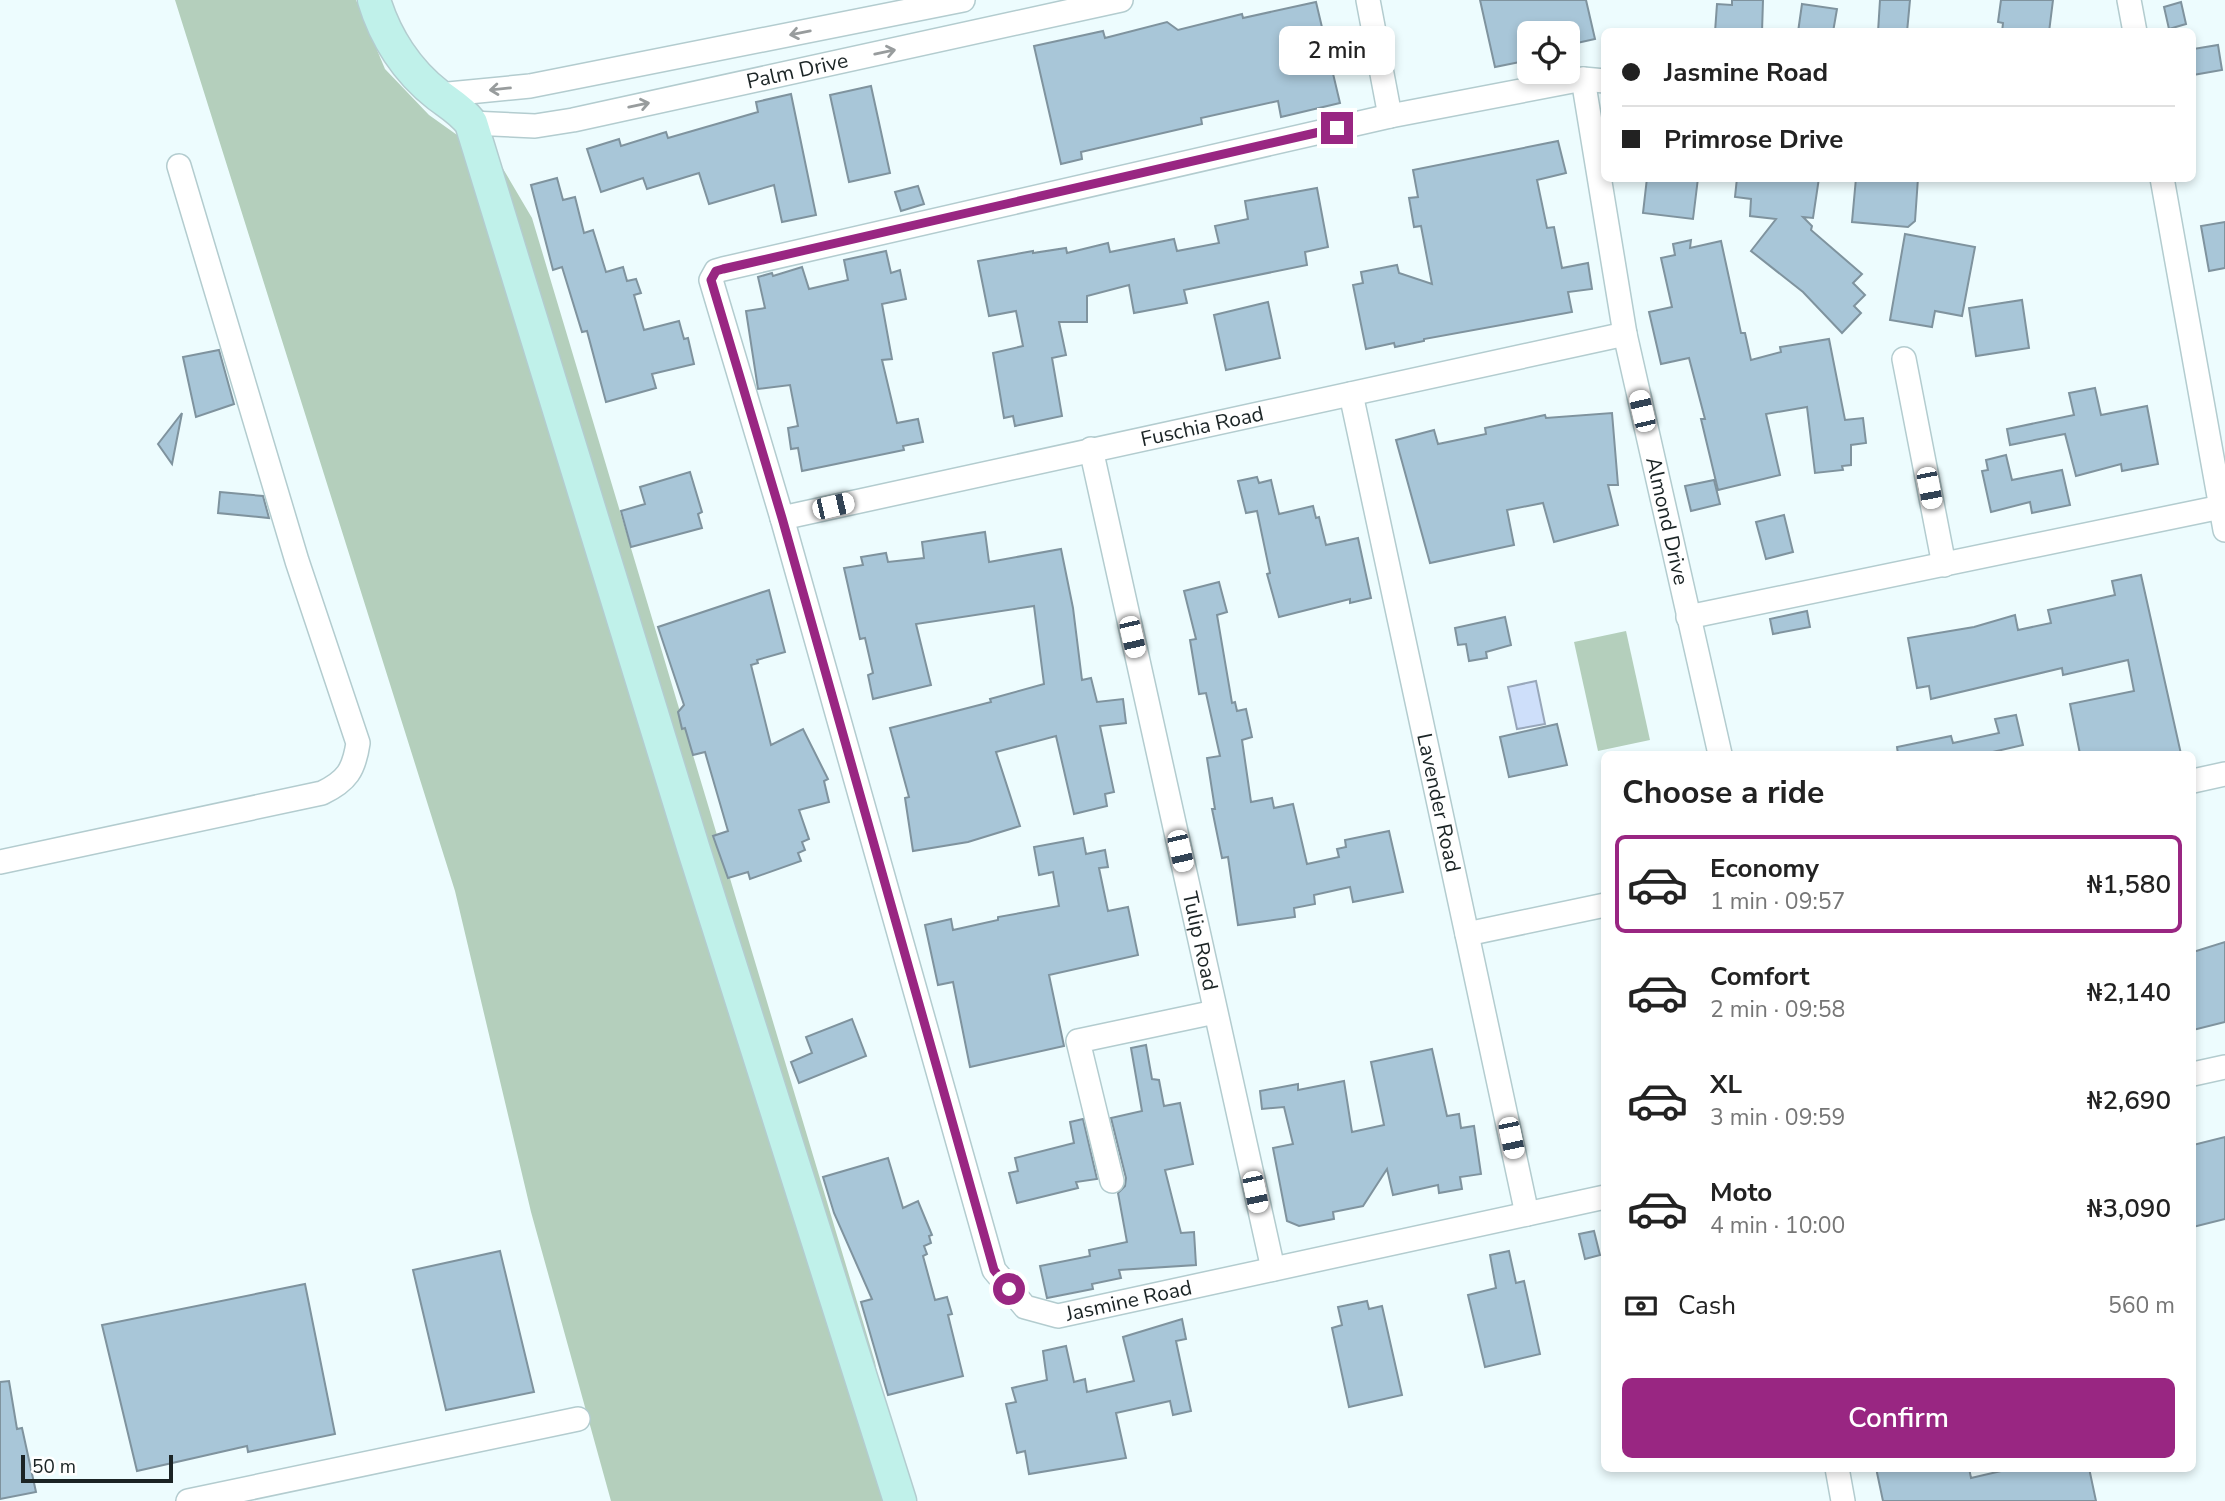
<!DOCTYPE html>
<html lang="en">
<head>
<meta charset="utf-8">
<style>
  body { margin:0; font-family:"Nunito Sans",sans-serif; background:#f6f6f6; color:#222; height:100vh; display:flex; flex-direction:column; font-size:26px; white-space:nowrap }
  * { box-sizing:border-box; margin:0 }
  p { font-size:23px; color:#767676 }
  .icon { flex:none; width:38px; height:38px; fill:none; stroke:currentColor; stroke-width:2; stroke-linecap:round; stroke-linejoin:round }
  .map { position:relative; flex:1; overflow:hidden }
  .sheet { position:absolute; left:1601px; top:751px; width:595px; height:721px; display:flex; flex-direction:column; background:#fff; border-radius:10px; box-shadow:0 4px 10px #0003 }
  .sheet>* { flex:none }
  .top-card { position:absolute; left:1601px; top:28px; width:595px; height:154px; border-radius:10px; box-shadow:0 4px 10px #0003; display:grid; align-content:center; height:154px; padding:0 21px; background:#fff }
  .fabs { position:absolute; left:1517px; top:21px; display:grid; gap:14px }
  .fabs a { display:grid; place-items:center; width:63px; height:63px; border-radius:10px; background:#fff; box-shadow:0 4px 10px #0003; font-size:35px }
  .scale { position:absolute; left:21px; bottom:18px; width:152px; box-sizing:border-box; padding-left:7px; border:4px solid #1b2425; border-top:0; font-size:19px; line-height:24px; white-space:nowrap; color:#1b2425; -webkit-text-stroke:5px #fff; paint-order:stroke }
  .end { position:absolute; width:32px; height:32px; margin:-16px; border:9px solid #992682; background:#fff; box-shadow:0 0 0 4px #fff }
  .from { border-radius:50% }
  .bubble { position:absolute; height:49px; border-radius:10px; background:#fff; box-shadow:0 4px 10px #0003; font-size:23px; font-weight:600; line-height:49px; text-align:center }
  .car { position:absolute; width:21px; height:42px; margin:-21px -10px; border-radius:9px; box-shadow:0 0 5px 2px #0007; background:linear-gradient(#fff 24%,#345 0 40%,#fff 0 76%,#345 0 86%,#fff 0) }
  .top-card b { display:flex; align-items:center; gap:24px; height:66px; font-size:26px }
  .top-card b+b { border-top:2px solid #e0e0e0 }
  .top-card i { width:18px; height:18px; background:#222 }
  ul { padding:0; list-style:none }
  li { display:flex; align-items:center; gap:21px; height:98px; margin:0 14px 10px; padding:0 7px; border:4px solid transparent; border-radius:10px }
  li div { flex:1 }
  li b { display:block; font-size:26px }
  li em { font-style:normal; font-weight:600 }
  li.current { border-color:#992682 }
  li>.icon { width:63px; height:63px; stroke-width:1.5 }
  h2 { padding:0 21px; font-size:32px; line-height:84px }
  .pay { display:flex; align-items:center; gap:18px; height:77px; padding:0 21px; font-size:26px }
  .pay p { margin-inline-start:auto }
  .button { display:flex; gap:14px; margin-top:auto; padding:14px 21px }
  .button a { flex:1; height:80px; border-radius:10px; background:#992682; color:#fff; font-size:28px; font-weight:600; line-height:80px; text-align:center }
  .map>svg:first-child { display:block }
  .green { fill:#b4cfbc }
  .water { fill:#cedffa; stroke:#98a7ba; stroke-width:2 }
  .building { fill:#a8c6d8; stroke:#7f939e; stroke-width:2 }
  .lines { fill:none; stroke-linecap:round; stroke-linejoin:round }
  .street-casing { stroke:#b3cccf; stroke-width:26 }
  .secondary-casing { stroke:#b3cccf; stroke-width:35 }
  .street { stroke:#fff; stroke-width:23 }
  .secondary { stroke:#c0f1ea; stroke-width:32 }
  .oneway { stroke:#989c9d }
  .route { stroke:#992682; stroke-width:9 }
  .labels { text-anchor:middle; stroke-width:6; stroke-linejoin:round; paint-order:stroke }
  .street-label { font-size:21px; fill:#1b2425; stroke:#fff }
</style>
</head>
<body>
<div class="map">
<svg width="2225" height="1501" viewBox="0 0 2225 1501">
  <rect width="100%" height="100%" fill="#edfcfe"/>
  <g class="green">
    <path d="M 175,0 L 356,0 L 385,69 L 429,115 L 502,167 L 532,218 L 875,1362 L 899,1501 L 611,1501 L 531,1212 L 455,891 Z"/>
    <path d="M 1626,631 L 1650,740 L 1598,751 L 1574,642 Z"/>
  </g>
  <path class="water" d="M 1536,681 L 1545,724 L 1517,729 L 1508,687 Z"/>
  <g class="building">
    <path d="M 1480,0 L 1586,0 L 1595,39 L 1568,45 L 1568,33 L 1530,33 L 1530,60 L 1495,67 Z"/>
    <path d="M 1732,0 L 1763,0 L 1762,32 L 1715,32 L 1717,4 L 1732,5 Z"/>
    <path d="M 1880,0 L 1910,0 L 1907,32 L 1878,32 Z"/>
    <path d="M 2001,0 L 2053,0 L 2049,32 L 2002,32 L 2003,23 L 1998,22 Z"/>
    <path d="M 1316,2 L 1340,103 L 1281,117 L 1278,101 L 1201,118 L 1202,124 L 1081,152 L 1082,159 L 1061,164 L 1034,46 L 1103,31 L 1105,38 L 1167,22 L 1178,30 L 1242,14 L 1243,18 Z"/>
    <path d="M 2181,2 L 2186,24 L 2169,29 L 2164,7 Z"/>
    <path d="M 1802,4 L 1837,9 L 1833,32 L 1798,32 Z"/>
    <path d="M 2218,45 L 2222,70 L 2193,75 L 2193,49 Z"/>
    <path d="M 871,86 L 890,173 L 849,182 L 830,95 Z"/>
    <path d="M 791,94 L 816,215 L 782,222 L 774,185 L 709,204 L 699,173 L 647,189 L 643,178 L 601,192 L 587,149 L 619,139 L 621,146 L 666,132 L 668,138 L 758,112 L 756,102 Z"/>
    <path d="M 1558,141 L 1566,173 L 1537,180 L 1547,228 L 1554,227 L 1562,268 L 1588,263 L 1592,289 L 1568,292 L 1572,312 L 1424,339 L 1424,341 L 1395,347 L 1394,343 L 1366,349 L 1353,285 L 1363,283 L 1361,272 L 1397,265 L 1399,273 L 1432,284 L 1421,226 L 1414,227 L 1409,198 L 1418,197 L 1413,170 Z"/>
    <path d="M 557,178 L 563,200 L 575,197 L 584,233 L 593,230 L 606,272 L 623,267 L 627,281 L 636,279 L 641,293 L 634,295 L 644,330 L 679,321 L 684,339 L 688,338 L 694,364 L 652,374 L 656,388 L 606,402 L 587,331 L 582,332 L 562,267 L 553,270 L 531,185 Z"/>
    <path d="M 1647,178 L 1698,178 L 1693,219 L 1643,213 Z"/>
    <path d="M 1737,178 L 1819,178 L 1813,218 L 1803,217 L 1812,226 L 1811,230 L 1862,274 L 1853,283 L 1865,295 L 1854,306 L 1861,313 L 1842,333 L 1803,292 L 1751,251 L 1776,219 L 1750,216 L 1751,199 L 1735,197 Z"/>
    <path d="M 1856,178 L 1918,178 L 1915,221 L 1908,227 L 1852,222 Z"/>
    <path d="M 918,186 L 924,204 L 901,211 L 895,192 Z"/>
    <path d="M 1317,188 L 1328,247 L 1305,252 L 1307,265 L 1184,290 L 1187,303 L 1134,313 L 1129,285 L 1087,296 L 1087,322 L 1059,322 L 1066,355 L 1052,358 L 1062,416 L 1015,426 L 1013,416 L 1004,418 L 993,353 L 1023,346 L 1016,311 L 989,316 L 978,261 L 1033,251 L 1033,253 L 1066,248 L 1067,253 L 1108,243 L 1110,252 L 1174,239 L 1177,251 L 1219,243 L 1215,226 L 1248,219 L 1245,201 Z"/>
    <path d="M 2225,222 L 2225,268 L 2209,271 L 2201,226 Z"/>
    <path d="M 1905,234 L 1975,247 L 1962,316 L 1935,311 L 1932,327 L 1890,320 Z"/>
    <path d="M 1691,240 L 1690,248 L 1721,241 L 1741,333 L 1745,333 L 1751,360 L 1781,352 L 1780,347 L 1829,339 L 1845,420 L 1863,418 L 1866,443 L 1851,445 L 1851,465 L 1842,466 L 1843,470 L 1815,473 L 1807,407 L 1766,414 L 1780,475 L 1718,490 L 1701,419 L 1705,419 L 1689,358 L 1661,364 L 1649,312 L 1672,307 L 1661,258 L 1675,255 L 1673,244 Z"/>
    <path d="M 886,251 L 891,273 L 900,270 L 906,299 L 882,304 L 892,359 L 882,360 L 897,423 L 918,419 L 923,442 L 903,446 L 904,450 L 802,471 L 798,448 L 791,449 L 788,428 L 798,426 L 790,385 L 758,389 L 746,311 L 765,308 L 758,277 L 772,273 L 773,276 L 802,267 L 809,289 L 848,280 L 844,260 Z"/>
    <path d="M 2022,300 L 2029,348 L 1976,356 L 1969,308 Z"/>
    <path d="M 1268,302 L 1280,358 L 1226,370 L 1214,315 Z"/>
    <path d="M 219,350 L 234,404 L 196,417 L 183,357 Z"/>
    <path d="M 2095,388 L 2101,415 L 2147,406 L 2158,464 L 2122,471 L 2121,464 L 2076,476 L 2065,434 L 2010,445 L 2007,429 L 2074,415 L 2069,393 Z"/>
    <path d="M 182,413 L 172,464 L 158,444 Z"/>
    <path d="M 1612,413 L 1618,485 L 1608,485 L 1618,525 L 1554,542 L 1543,503 L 1507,510 L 1514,545 L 1430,563 L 1396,440 L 1434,430 L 1438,444 L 1486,434 L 1485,428 L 1545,415 L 1546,418 Z"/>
    <path d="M 2006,455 L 2012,480 L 2062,470 L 2070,505 L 2032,513 L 2030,502 L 1991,512 L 1982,471 L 1988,470 L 1986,460 Z"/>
    <path d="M 690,472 L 702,512 L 698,514 L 702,528 L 631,547 L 621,511 L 645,504 L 640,487 Z"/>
    <path d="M 1257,477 L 1259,483 L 1271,480 L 1279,514 L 1313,506 L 1316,518 L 1319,517 L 1326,545 L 1358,538 L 1371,598 L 1350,603 L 1350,599 L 1279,617 L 1267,574 L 1270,573 L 1257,511 L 1246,513 L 1238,481 Z"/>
    <path d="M 1714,480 L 1720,504 L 1691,511 L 1685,486 Z"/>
    <path d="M 220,492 L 263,496 L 269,518 L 218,513 Z"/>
    <path d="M 1784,515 L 1793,552 L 1766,559 L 1756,522 Z"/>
    <path d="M 985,532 L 989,562 L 1061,549 L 1073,608 L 1082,680 L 1091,678 L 1097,702 L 1123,699 L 1126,723 L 1100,726 L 1114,792 L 1105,794 L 1107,806 L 1074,814 L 1056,736 L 996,752 L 1020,826 L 968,842 L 913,851 L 905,798 L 909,797 L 890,728 L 991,702 L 990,699 L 1044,684 L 1034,606 L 916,624 L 931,685 L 873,699 L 868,675 L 873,673 L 865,638 L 860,639 L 844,568 L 863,565 L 861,557 L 886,553 L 888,562 L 924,558 L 922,542 Z"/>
    <path d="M 2141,575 L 2181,754 L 2080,754 L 2070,704 L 2134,691 L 2128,660 L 2063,675 L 2062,668 L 1931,699 L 1929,686 L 1917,688 L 1908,638 L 1974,627 L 2015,615 L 2018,630 L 2051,623 L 2048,610 L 2115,595 L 2112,581 Z"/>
    <path d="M 1219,582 L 1227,612 L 1217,615 L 1232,703 L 1235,702 L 1237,711 L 1246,709 L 1252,737 L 1242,740 L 1251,802 L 1272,798 L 1274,808 L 1293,804 L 1307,864 L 1339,857 L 1337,849 L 1346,847 L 1345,840 L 1389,831 L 1403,892 L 1353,902 L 1350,887 L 1314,895 L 1315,904 L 1294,908 L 1295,917 L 1238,925 L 1228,857 L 1222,858 L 1212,809 L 1215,809 L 1207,758 L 1220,756 L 1206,693 L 1199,694 L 1190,640 L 1196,639 L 1184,591 Z"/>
    <path d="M 769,590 L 785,652 L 757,660 L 758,663 L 751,665 L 771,745 L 803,729 L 828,779 L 824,781 L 829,802 L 799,810 L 809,839 L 802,842 L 805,850 L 798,853 L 801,861 L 750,879 L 748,872 L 728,878 L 713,836 L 728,831 L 705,752 L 693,755 L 685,728 L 682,729 L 678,712 L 684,705 L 658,627 Z"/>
    <path d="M 1807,611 L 1810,627 L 1773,634 L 1770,619 Z"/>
    <path d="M 1505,617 L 1511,645 L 1486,652 L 1487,658 L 1469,661 L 1466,644 L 1458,645 L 1455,628 Z"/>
    <path d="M 2016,715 L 2023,745 L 1984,754 L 1898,754 L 1897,747 L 1951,736 L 1953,743 L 1999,733 L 1995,719 Z"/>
    <path d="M 1557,724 L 1567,765 L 1509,777 L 1500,737 Z"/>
    <path d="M 1083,838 L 1086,854 L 1105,850 L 1108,867 L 1099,868 L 1108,911 L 1128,907 L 1138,955 L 1049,975 L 1064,1046 L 970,1067 L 953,982 L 938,985 L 925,925 L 951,919 L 953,930 L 998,920 L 998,917 L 1059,906 L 1053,872 L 1039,875 L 1034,847 Z"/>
    <path d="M 2225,942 L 2225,1022 L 2193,1030 L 2193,952 Z"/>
    <path d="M 852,1019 L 866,1056 L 799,1083 L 791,1062 L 812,1053 L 806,1037 Z"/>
    <path d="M 1146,1045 L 1152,1079 L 1159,1080 L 1164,1106 L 1180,1103 L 1193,1164 L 1165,1170 L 1181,1233 L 1194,1232 L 1196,1265 L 1119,1270 L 1121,1278 L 1092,1284 L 1093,1289 L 1047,1298 L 1040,1266 L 1090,1256 L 1089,1250 L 1127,1242 L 1118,1193 L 1125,1186 L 1126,1178 L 1111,1118 L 1142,1111 L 1131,1048 Z"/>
    <path d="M 1432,1049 L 1447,1116 L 1459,1114 L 1461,1128 L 1474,1126 L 1481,1174 L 1460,1177 L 1462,1189 L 1439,1193 L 1438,1185 L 1393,1195 L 1387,1169 L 1363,1206 L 1333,1212 L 1334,1219 L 1299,1226 L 1287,1221 L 1273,1148 L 1293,1144 L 1284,1107 L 1262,1109 L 1260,1091 L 1298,1084 L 1298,1090 L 1344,1081 L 1352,1132 L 1384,1125 L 1371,1062 Z"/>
    <path d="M 1083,1119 L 1097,1179 L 1076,1182 L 1078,1188 L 1017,1203 L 1009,1173 L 1018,1171 L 1015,1158 L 1074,1143 L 1070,1122 Z"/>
    <path d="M 2225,1137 L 2225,1219 L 2193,1227 L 2193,1145 Z"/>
    <path d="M 888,1158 L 903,1208 L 918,1201 L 932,1235 L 929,1236 L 931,1243 L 924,1246 L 927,1254 L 923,1256 L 935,1300 L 947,1297 L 952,1314 L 948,1315 L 963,1376 L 888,1395 L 861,1302 L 872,1299 L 834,1213 L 823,1177 Z"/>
    <path d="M 1594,1231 L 1600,1255 L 1585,1259 L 1579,1234 Z"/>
    <path d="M 500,1251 L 534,1392 L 446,1410 L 413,1270 Z"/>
    <path d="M 1509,1251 L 1516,1283 L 1524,1281 L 1540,1354 L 1485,1367 L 1468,1295 L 1496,1288 L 1490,1255 Z"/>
    <path d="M 305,1284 L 335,1434 L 248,1452 L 247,1446 L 137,1471 L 102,1325 Z"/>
    <path d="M 1367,1301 L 1369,1309 L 1382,1306 L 1402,1395 L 1349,1407 L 1332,1328 L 1342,1325 L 1338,1307 Z"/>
    <path d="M 1182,1319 L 1186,1339 L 1176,1341 L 1191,1411 L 1173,1415 L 1170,1401 L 1116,1413 L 1126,1458 L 1029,1474 L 1025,1451 L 1017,1453 L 1006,1404 L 1016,1402 L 1012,1388 L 1047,1380 L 1043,1351 L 1066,1346 L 1074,1382 L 1085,1379 L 1087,1392 L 1134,1381 L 1123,1337 Z"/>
    <path d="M 9,1381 L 17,1429 L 22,1428 L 36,1492 L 0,1499 L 0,1382 Z"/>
    <path d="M 1876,1468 L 1969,1468 L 1971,1478 L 2014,1468 L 2089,1468 L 2096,1501 L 1883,1501 Z"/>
  </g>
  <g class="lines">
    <defs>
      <g id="street">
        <path d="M 1368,0 L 1390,116"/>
        <path d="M 2129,0 L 2135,32"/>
        <path id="s1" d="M 1583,79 L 1625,334 L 1720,754"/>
        <path id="s2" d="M 1605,81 L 1583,79 L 1390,116 L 723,269 L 716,271 L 711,280 L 782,518 L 994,1270 L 1025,1307 L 1058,1316 L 1605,1197"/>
        <path d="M 438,95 L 530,86 L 963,0"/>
        <path id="s3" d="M 471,123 L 535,126 L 573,120 L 1121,0"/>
        <path d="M 2162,178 L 2225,530"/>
        <path d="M 1904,359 L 1944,565"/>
        <path id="s4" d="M 1351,394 L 1527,1214"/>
        <path id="s5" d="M 1091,449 L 1273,1269"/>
        <path id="s6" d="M 782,518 L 1625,334"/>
        <path d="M 1688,617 L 2221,507"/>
        <path d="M 2193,781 L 2225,774"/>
        <path d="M 0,862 L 322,793 C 347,781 354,770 358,743 L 297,561 L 179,166"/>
        <path d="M 1467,934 L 1605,905"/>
        <path d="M 2193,1074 L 2225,1067"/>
        <path d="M 1112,1181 L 1078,1041 L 1215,1012"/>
        <path d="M 1837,1468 L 1843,1501"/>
        <path d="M 188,1501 L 578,1419"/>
      </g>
      <path id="secondary" d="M 374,0 C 385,37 407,71 438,95 C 450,104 461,110 471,123 L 693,847 L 900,1501"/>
    </defs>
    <use href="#street" class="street-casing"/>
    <use href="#secondary" class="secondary-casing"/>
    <use href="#street" class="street"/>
    <use href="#secondary" class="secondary"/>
  </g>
  <defs><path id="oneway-shaft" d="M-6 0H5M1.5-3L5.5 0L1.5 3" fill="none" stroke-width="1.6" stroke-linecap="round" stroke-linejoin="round" transform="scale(1.75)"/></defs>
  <g class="oneway">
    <use href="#oneway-shaft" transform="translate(800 33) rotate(169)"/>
    <use href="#oneway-shaft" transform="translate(885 52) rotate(-12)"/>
    <use href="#oneway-shaft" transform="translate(500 89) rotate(174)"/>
    <use href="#oneway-shaft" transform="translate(639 105) rotate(-12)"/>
  </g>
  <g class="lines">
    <path class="route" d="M 1009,1289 L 994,1270 L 782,518 L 711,280 L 716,271 L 723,269 L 1337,128"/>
  </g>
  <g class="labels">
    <g class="street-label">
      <text dy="7" stroke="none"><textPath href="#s3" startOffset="332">Palm Drive</textPath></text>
      <text dy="7" stroke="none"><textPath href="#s6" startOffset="430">Fuschia Road</textPath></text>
      <text dy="7" stroke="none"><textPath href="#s1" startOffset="450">Almond Drive</textPath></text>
      <text dy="7" stroke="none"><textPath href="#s4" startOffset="418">Lavender Road</textPath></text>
      <text dy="7" stroke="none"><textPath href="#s5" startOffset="504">Tulip Road</textPath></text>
      <text dy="7" stroke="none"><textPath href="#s2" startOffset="2105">Jasmine Road</textPath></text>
    </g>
  </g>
</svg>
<div class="fabs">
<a><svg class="icon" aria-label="locate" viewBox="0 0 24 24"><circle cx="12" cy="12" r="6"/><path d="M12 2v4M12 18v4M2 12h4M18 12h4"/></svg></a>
</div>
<div class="scale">50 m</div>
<i class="end from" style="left:1009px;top:1289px"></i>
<i class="end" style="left:1337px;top:128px"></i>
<div class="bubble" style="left:1279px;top:26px;width:116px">2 min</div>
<i class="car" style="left:1642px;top:411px;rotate:347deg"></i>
<i class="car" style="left:1929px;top:488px;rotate:169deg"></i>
<i class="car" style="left:833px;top:506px;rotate:77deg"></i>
<i class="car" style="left:1132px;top:637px;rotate:167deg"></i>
<i class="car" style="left:1180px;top:851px;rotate:167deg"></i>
<i class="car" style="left:1511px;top:1138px;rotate:168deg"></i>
<i class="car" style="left:1255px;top:1192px;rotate:168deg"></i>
<div class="top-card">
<b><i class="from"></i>Jasmine Road</b>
<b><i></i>Primrose Drive</b>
</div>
<section class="sheet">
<h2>Choose a ride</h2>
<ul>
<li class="current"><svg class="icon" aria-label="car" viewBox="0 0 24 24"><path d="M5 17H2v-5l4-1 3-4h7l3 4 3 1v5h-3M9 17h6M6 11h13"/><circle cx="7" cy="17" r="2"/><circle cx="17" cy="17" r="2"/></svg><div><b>Economy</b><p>1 min · 09:57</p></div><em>₦1,580</em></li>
<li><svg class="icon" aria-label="car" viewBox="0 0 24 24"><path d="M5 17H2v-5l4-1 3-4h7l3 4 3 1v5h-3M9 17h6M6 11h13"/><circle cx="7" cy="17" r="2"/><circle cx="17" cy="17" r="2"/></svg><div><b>Comfort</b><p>2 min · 09:58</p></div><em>₦2,140</em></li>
<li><svg class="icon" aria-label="car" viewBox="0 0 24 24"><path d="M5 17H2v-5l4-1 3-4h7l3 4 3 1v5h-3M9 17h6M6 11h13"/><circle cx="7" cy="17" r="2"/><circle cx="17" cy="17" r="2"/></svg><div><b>XL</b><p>3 min · 09:59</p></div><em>₦2,690</em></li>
<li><svg class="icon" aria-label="car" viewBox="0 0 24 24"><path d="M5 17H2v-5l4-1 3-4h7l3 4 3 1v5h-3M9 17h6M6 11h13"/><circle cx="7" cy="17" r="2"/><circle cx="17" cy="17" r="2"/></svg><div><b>Moto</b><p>4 min · 10:00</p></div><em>₦3,090</em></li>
</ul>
<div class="pay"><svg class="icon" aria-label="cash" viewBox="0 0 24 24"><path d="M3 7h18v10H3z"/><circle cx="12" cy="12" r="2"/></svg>Cash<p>560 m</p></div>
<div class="button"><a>Confirm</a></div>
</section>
</div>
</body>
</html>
